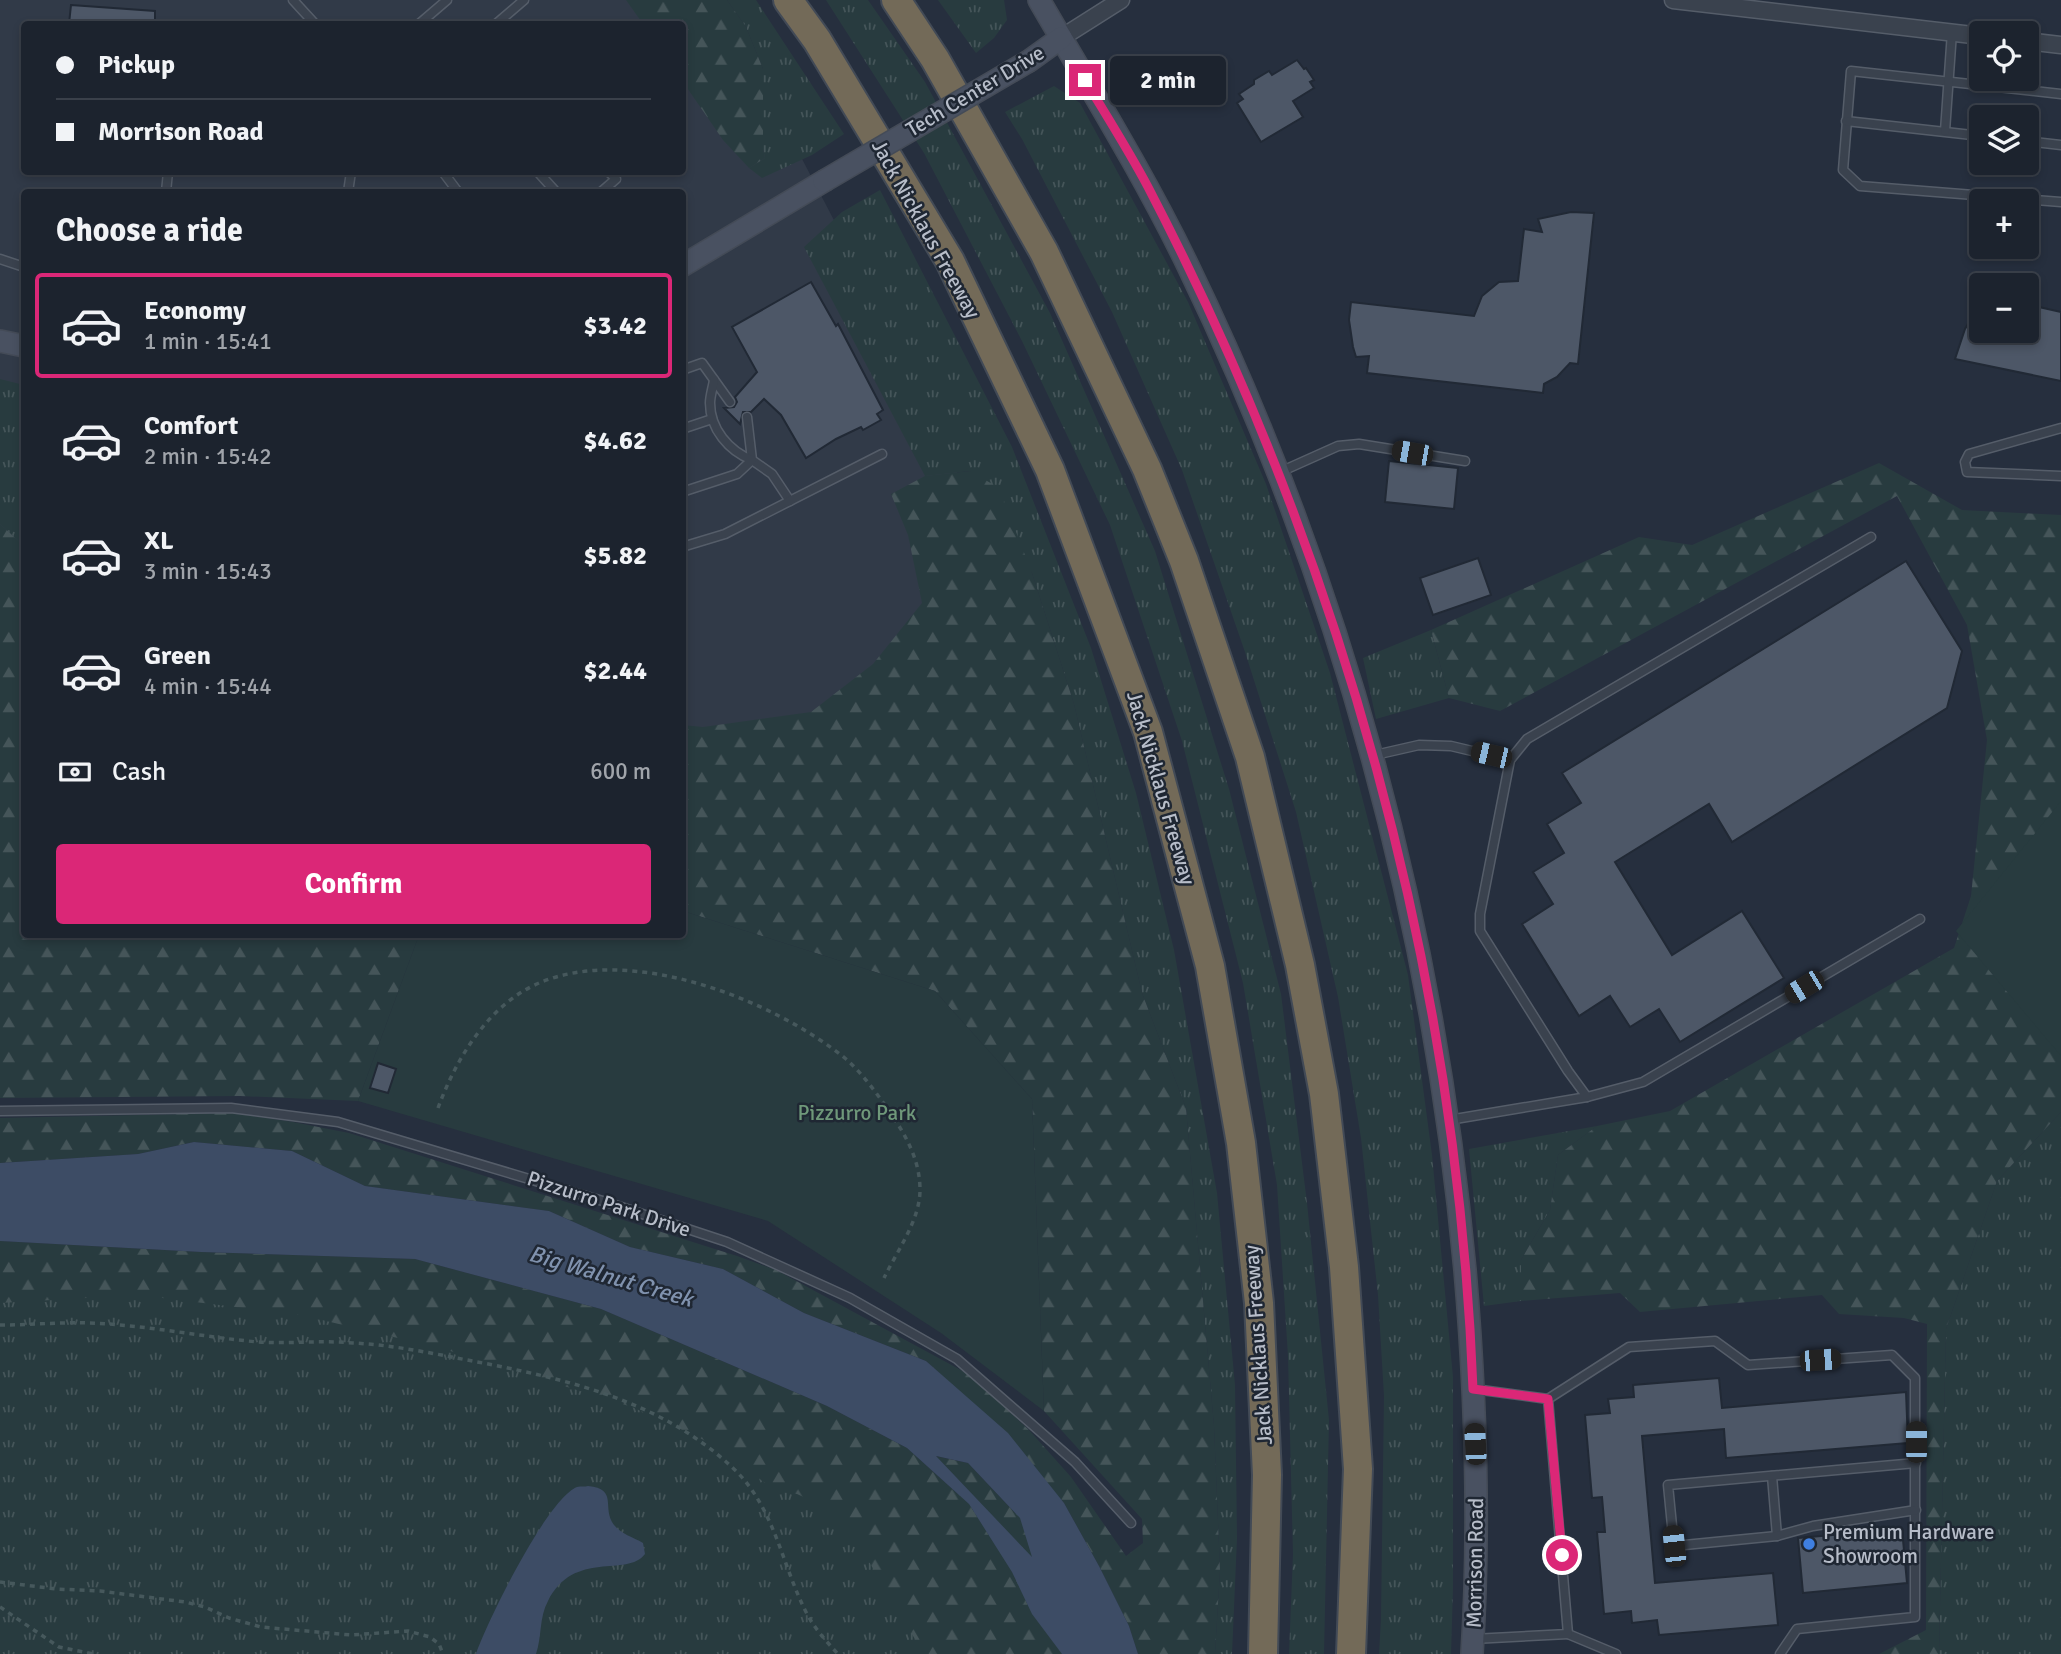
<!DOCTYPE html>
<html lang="en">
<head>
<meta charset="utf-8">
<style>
  body { margin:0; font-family:Signika,sans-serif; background:#292f3a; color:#f1f3f6; height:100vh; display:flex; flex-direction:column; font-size:26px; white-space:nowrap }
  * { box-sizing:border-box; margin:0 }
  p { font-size:23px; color:#a0a4aa }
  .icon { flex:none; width:38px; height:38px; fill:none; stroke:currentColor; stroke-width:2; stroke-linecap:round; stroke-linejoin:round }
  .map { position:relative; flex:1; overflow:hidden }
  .side { position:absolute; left:21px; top:189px; width:665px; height:749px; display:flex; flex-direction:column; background:#1c232e; border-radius:7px; box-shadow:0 4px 10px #0003,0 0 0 2px #3a404a }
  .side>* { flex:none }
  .top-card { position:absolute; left:21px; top:21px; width:665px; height:154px; border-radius:7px; box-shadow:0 4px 10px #0003,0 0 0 2px #3a404a; display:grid; align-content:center; height:154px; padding:0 35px; background:#1c232e }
  .fabs { position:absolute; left:1969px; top:21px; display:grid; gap:14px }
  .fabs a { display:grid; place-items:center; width:70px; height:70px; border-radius:7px; background:#1c232e; box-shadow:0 4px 10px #0003,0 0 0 2px #3a404a; font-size:35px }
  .end { position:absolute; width:32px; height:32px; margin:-16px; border:9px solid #db2777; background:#fff; box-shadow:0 0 0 4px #fff }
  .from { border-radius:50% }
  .bubble { position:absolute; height:49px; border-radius:7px; background:#1c232e; box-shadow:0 4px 10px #0003,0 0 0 2px #3a404a; font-size:23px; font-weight:700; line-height:49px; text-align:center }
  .car { position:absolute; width:21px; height:42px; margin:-21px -10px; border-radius:9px; box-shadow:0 0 5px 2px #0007; background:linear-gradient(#222 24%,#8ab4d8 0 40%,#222 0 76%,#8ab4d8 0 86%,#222 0) }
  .top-card b { display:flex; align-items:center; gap:24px; height:66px; font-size:26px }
  .top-card b+b { border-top:2px solid #3a404a }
  .top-card i { width:18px; height:18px; background:#f1f3f6 }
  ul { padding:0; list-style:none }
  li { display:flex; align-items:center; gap:21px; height:105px; margin:0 14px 10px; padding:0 21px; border:4px solid transparent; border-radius:7px }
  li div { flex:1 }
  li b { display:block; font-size:26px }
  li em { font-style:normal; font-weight:700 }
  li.selected { border-color:#db2777 }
  li>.icon { width:63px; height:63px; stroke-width:1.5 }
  h2 { padding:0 35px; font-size:32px; line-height:84px }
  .pay { display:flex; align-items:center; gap:18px; height:77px; padding:0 35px; font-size:26px }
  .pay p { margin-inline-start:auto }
  .primary-button { display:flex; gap:14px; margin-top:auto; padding:14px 35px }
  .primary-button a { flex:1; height:80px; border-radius:7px; background:#db2777; color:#fff; font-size:28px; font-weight:700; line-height:80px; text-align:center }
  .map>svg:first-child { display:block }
  .airport { fill:#313a48; fill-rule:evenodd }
  .grass { fill:url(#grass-tufts) }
  .forest { fill:url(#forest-firs) }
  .park { fill:#283b3f }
  .water { fill:#3d4c65; fill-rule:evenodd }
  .building { fill:#4d5767; stroke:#212935; stroke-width:2 }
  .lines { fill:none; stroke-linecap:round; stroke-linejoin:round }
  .lane-casing { stroke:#555d69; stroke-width:11 }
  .street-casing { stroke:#555d69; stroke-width:19 }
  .secondary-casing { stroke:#444b57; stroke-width:24 }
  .highway-casing { stroke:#424a56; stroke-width:32 }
  .path { stroke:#46585c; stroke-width:3.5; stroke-dasharray:5 5; stroke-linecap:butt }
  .lane { stroke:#3a424e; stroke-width:8 }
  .street { stroke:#3a424e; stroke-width:16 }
  .secondary { stroke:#495161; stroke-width:21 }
  .highway { stroke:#736a58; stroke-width:28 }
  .secondary-bridge-casing { stroke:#444b57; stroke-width:24; stroke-linecap:butt }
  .secondary-bridge { stroke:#495161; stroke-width:21 }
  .route { stroke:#db2777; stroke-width:9 }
  .shop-dot { fill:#3f7fe0; stroke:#1f2733; stroke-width:2.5 }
  .labels { text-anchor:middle; stroke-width:5; stroke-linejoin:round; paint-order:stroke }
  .street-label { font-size:21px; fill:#b7bdc9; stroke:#1f2733 }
  .park-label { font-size:21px; fill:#6f987a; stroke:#1f2733 }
  .poi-label { font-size:21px; fill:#b7bdc9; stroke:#1f2733; text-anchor:start }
  .water-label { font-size:23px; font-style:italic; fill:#8092ae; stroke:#1f2733 }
</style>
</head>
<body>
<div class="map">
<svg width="2061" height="1654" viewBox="0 0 2061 1654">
  <defs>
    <pattern id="grass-tufts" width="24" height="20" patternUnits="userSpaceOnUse" patternTransform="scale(1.75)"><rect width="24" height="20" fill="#283b3f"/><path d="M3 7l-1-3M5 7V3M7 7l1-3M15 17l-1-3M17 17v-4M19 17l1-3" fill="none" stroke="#455559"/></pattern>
    <pattern id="forest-firs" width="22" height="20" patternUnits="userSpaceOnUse" patternTransform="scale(1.75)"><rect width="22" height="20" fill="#283b3f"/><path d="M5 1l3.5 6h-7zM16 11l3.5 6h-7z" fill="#455559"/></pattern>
  </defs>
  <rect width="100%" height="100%" fill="#262f3e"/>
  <path class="airport" d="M 0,0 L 699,0 L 754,67 L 943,429 L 1062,799 L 683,765 L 682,192 L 24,192 L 24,706 L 0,704 ZM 24,24 L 682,24 L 682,172 L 24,172 Z"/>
  <g class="grass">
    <path d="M 727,0 L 756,0 L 844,134 L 812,155 L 762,178 L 749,168 L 765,158 L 763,149 L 763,69 L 746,27 Z"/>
    <path d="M 826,0 L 868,0 L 925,82 L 1050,313 L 1155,551 L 1229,789 L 1281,994 L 1307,1203 L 1329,1420 L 1324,1654 L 1289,1654 L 1293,1554 L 1288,1356 L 1277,1185 L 1243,983 L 1182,741 L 1110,525 L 1022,341 L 924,153 Z"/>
    <path d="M 938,0 L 1004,0 L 1007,20 L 994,38 L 976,53 Z"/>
    <path d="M 1054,86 L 1080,103 L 1188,302 L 1266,484 L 1330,673 L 1408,975 L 1432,1155 L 1453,1377 L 1453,1588 L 1451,1654 L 1379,1654 L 1381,1619 L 1384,1396 L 1378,1295 L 1361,1138 L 1338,997 L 1296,812 L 1245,652 L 1182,470 L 1112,312 L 1022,139 L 1005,112 Z"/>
    <path d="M 880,190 L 1012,447 L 1091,648 L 1136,793 L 1174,950 L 1217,1193 L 1235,1385 L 1237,1538 L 1232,1654 L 1215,1654 L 1220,1570 L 1214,1426 L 1186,1108 L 1142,993 L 1074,704 L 1032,573 L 970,471 L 925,476 L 804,247 L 842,212 Z"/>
    <path d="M 0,379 L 24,385 L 24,546 L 0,524 Z"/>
    <path d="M 1431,630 L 1449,698 L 1376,719 L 1363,658 Z"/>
    <path d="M 2061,1112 L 2061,1654 L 1939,1654 L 1946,1329 L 1997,1181 Z"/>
    <path d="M 1597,1126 L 1558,1155 L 1550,1210 L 1521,1260 L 1521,1301 L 1484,1306 L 1469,1149 Z"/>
    <path d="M 0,1256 L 205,1259 L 1031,1517 L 1067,1654 L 0,1654 Z"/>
  </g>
  <g class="forest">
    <path d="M 626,0 L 727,0 L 746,27 L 763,69 L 763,149 L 765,158 L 749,168 L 723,140 L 683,82 L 682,24 L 643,24 Z"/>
    <path d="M 1879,463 L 1962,510 L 2061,515 L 2061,1112 L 1997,1181 L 1946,1329 L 1939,1654 L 1879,1654 L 1926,1630 L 1927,1324 L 1904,1318 L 1839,1314 L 1822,1295 L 1640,1312 L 1620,1293 L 1521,1301 L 1521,1260 L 1550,1210 L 1558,1155 L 1597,1126 L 1670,1111 L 1954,948 L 1971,896 L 1987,740 L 1967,625 L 1897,496 L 1500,711 L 1449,698 L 1431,630 L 1639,537 L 1692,545 Z"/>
    <path d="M 970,471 L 999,488 L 1032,573 L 1074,704 L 1142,993 L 1186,1108 L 1214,1426 L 1220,1570 L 1215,1654 L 1138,1654 L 1129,1626 L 1099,1566 L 1064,1503 L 960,1392 L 926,1361 L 804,1313 L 723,1269 L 630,1247 L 549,1211 L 365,1186 L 292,1151 L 194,1142 L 138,1154 L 0,1163 L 0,1118 L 233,1113 L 293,1122 L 349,1133 L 737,1256 L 776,1270 L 970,1375 L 1029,1430 L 1071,1477 L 1126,1556 L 1143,1543 L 1142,1519 L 1044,1411 L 1032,1099 L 935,991 L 683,911 L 683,725 L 703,727 L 811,712 L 873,664 L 922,603 L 908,535 L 891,494 L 925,476 Z"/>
    <path d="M 0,524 L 24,546 L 24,934 L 419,935 L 358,1101 L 240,1096 L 0,1098 Z"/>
    <path d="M 0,1241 L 201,1252 L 415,1259 L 601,1309 L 827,1406 L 907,1448 L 969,1504 L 1012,1572 L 1032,1614 L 1062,1654 L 927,1654 L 922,1651 L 846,1523 L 821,1505 L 797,1494 L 777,1491 L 702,1439 L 632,1407 L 444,1349 L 301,1315 L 138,1295 L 0,1303 Z"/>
    <path d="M 935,1456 L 968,1463 L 1020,1518 L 1033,1558 Z"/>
  </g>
  <g class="park">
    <path d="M 2061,801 L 2061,1056 L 1956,931 Z"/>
    <path d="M 683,911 L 935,991 L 1032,1099 L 1044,1411 L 941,1333 L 768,1221 L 358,1101 L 419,935 L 682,934 Z"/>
  </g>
  <g class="water">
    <path d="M 194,1142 L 292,1151 L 365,1186 L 549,1211 L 630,1247 L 723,1269 L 804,1313 L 926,1361 L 1008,1433 L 1064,1503 L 1099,1566 L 1129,1626 L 1138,1654 L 1062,1654 L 1032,1614 L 1012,1572 L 969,1504 L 907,1448 L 827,1406 L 601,1309 L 415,1259 L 201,1252 L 0,1241 L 0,1163 L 138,1154 ZM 936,1456 L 968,1463 L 1020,1518 L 1032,1557 Z"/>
    <path d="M 588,1486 C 619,1489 601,1508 614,1525 C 621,1534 633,1537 643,1543 L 645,1554 C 627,1578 574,1549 548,1601 C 539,1617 542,1637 536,1654 L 476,1654 C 487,1622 547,1499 577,1487 C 581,1486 585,1487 588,1486 Z"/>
  </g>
  <g class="building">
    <path d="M 71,5 L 155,11 L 155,24 L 69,24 Z"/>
    <path d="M 1297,60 L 1304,69 L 1306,68 L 1314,80 L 1310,82 L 1314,88 L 1293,101 L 1303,117 L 1261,142 L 1237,103 L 1243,99 L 1239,94 L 1254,84 L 1254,80 L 1269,71 L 1272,75 Z"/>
    <path d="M 1571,212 L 1594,213 L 1578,364 L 1570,363 L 1557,377 L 1544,384 L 1543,393 L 1367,373 L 1369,356 L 1356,357 L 1353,347 L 1349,320 L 1351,302 L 1474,316 L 1482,296 L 1499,282 L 1518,281 L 1524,229 L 1542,232 L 1538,219 Z"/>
    <path d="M 811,282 L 836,326 L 838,324 L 883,410 L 877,414 L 881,420 L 863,430 L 861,427 L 836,439 L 806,458 L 781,415 L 764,399 L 751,412 L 743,412 L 740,424 L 724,408 L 734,407 L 737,402 L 735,397 L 757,372 L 732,327 Z"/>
    <path d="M 1981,302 L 1981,331 L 2026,331 L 2026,304 L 2061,312 L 2061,381 L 1955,359 L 1965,329 Z"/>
    <path d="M 1389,461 L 1458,468 L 1454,509 L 1385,502 Z"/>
    <path d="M 1478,558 L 1491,595 L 1433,615 L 1420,578 Z"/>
    <path d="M 1906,561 L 1962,651 L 1947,708 L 1732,842 L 1709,804 L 1615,862 L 1672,955 L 1742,911 L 1784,978 L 1680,1042 L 1659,1009 L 1630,1027 L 1610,996 L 1579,1016 L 1522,924 L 1553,904 L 1533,872 L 1564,853 L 1547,824 L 1581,803 L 1562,773 Z"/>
    <path d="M 378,1063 L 396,1069 L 388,1093 L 370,1088 Z"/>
    <path d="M 1719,1378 L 1722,1408 L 1906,1392 L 1908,1443 L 1726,1458 L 1724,1429 L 1642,1436 L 1655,1583 L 1773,1573 L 1778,1625 L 1659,1635 L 1657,1620 L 1632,1623 L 1631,1611 L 1604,1614 L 1597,1532 L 1605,1532 L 1602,1497 L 1592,1498 L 1585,1415 L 1610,1413 L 1608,1399 L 1634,1397 L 1633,1385 Z"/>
    <path d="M 1902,1529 L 1907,1583 L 1803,1593 L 1798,1538 Z"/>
  </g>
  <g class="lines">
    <defs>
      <g id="lane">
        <path d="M 293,0 L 315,24"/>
        <path d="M 419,24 L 447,0"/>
        <path d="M 496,24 L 524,0"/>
        <path d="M 2061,94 L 1851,71 L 1843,170 L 1860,186 L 2061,202"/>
        <path d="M 1846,121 L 1981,136"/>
        <path d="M 1945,131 L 1952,32"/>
        <path d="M 2026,141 L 2061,145"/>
        <path d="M 443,172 L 458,192"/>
        <path d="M 538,172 L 556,192"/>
        <path d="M 166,192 L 168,172"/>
        <path d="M 348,192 L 351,172"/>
        <path d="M 601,192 L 616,179 L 609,172"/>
        <path d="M 0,259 L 24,267"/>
        <path d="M 682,370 L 702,363 L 730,402"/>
        <path d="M 747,417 L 752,460 L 772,474 L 790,501"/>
        <path d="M 2061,428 L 1969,454 L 1965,462 L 1967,472 L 2061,476"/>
        <path d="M 682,429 L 712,419"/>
        <path d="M 1280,472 L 1338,446 L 1359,444 L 1465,461"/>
        <path d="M 682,492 L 737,474 L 752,460 C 729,451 710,429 710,403 C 710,396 713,387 714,380"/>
        <path d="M 682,547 L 725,534 L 882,454"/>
        <path d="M 1375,755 L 1419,745 L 1451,746 L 1510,760 L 1527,739 L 1871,537"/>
        <path d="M 1587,1097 L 1643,1082 L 1920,919"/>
        <path d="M 0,1111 L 231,1108 L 338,1122 L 606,1202 L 727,1242 L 850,1298 L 957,1359 L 1075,1462 L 1131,1523"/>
        <path d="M 1449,1120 L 1587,1097 L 1568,1071 L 1480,931 L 1480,914 L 1510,760"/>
        <path d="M 1548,1399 L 1629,1347 L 1715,1341 L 1748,1365 L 1892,1355 L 1915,1378 L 1915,1617 L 1797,1629 L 1780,1654"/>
        <path d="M 1772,1476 L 1777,1536"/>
        <path d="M 1916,1510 L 1813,1526 L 1777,1536 L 1674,1546 L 1668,1485 L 1916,1463"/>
        <path d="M 1568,1634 L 1616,1654"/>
        <path d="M 1473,1639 L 1568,1634 L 1548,1399 L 1474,1389"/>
      </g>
      <g id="street">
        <path d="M 1673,0 L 1981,36"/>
        <path d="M 1061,38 L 1121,0"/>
        <path d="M 2026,41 L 2061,45"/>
      </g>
      <g id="secondary">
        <path d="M 1039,0 C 1090,88 1144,175 1188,266 C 1341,582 1433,922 1465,1270 C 1476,1398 1480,1526 1472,1654"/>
        <path d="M 1029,61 L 1061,38"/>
        <path d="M 682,266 L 824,181"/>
        <path d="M 0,341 L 24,346"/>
      </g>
      <g id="highway">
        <path d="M 788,0 L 817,40 L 950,261 L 1050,470 L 1148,732 L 1210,966 L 1241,1143 L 1259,1303 L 1267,1475 L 1263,1654"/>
        <path d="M 896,0 L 935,59 L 1044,252 L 1147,469 L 1184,561 L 1250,757 L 1300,965 L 1324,1094 L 1344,1267 L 1358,1469 L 1351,1654"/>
      </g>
    </defs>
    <use href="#lane" class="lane-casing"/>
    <use href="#street" class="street-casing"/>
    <use href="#secondary" class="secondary-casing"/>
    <use href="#highway" class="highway-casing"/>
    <g class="path">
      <path d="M 438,1108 C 456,1059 488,1005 539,983 C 631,944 772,999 846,1059 C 863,1074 877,1094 890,1112 C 906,1136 920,1160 920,1190 C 920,1220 897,1251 884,1278"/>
      <path d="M 0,1325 C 30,1325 60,1322 90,1323 C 146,1325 202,1337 258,1342 C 289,1344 321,1340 353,1343 C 396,1345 440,1355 483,1363 C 575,1381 667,1404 736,1471 C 775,1510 782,1565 806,1612 C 814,1628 826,1641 838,1654"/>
      <path d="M 0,1582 L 56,1589 L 100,1591 L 185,1602 L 205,1607 L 229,1618 L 261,1627 L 351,1635 L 408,1631 L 430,1637 L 439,1644 L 443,1654"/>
      <path d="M 0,1607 L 59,1647 L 93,1654"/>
    </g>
    <use href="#lane" class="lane"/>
    <use href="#street" class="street"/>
    <use href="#secondary" class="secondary"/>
    <use href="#highway" class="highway"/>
    <defs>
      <path id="secondary-bridge" d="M 824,181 L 1029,61"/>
    </defs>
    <use href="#secondary-bridge" class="secondary-bridge-casing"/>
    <use href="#secondary-bridge" class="secondary-bridge"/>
  </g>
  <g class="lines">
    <path class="route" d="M 1085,80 C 1106,115 1129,151 1148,187 C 1341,557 1457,972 1473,1389 L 1548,1399 L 1562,1555"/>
  </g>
  <circle class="shop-dot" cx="1809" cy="1544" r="7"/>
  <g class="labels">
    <g class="street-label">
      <text transform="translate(975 91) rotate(-31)" y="7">Tech Center Drive</text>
      <text transform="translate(926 229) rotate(61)" y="7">Jack Nicklaus Freeway</text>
      <text transform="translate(1161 788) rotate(74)" y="7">Jack Nicklaus Freeway</text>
      <text transform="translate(609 1204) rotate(18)" y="7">Pizzurro Park Drive</text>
      <text transform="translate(1258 1345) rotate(-94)" y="7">Jack Nicklaus Freeway</text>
      <text transform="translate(1475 1563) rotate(-89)" y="7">Morrison Road</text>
    </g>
    <g class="park-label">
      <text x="857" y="1120">Pizzurro Park</text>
    </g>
    <g class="poi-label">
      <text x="1823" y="1539">Premium Hardware<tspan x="1823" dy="24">Showroom</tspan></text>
    </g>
    <g class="water-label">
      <text transform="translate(611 1276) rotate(16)" y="8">Big Walnut Creek</text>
    </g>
  </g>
</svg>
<div class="fabs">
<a><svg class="icon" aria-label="locate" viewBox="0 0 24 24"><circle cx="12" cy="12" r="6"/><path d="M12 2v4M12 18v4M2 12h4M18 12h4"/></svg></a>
<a><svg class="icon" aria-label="layers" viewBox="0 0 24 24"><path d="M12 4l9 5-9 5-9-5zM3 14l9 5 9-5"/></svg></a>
<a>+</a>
<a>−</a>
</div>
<i class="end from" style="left:1562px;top:1555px"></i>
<i class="end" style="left:1085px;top:80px"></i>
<div class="bubble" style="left:1110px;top:56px;width:116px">2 min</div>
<i class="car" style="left:1412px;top:453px;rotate:280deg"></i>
<i class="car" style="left:1491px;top:755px;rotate:283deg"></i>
<i class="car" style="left:1804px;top:987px;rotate:239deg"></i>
<i class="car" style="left:1820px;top:1360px;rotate:86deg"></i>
<i class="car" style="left:1916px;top:1442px;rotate:0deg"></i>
<i class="car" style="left:1475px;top:1444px;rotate:357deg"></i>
<i class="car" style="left:1674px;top:1546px;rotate:354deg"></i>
<div class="top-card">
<b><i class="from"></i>Pickup</b>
<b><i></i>Morrison Road</b>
</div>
<section class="side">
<h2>Choose a ride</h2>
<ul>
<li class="selected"><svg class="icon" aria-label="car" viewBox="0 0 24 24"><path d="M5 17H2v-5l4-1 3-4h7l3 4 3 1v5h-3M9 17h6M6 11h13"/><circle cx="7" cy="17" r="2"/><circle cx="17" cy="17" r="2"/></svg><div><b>Economy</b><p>1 min · 15:41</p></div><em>$3.42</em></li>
<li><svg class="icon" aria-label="car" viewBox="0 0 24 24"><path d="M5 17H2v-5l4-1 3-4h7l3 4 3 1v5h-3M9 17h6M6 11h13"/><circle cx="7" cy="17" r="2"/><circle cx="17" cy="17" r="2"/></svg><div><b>Comfort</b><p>2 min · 15:42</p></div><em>$4.62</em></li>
<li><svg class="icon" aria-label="car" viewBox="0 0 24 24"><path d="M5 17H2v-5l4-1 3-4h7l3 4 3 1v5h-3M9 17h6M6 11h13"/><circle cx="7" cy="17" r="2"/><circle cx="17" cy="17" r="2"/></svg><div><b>XL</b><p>3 min · 15:43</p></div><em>$5.82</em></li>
<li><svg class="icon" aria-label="car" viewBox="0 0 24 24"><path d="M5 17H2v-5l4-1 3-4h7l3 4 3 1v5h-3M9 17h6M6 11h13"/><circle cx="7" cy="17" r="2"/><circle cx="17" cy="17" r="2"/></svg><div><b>Green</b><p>4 min · 15:44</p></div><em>$2.44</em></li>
</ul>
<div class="pay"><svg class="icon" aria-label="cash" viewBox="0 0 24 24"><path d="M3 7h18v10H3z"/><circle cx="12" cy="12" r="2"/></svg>Cash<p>600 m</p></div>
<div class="primary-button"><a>Confirm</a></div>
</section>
</div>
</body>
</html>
